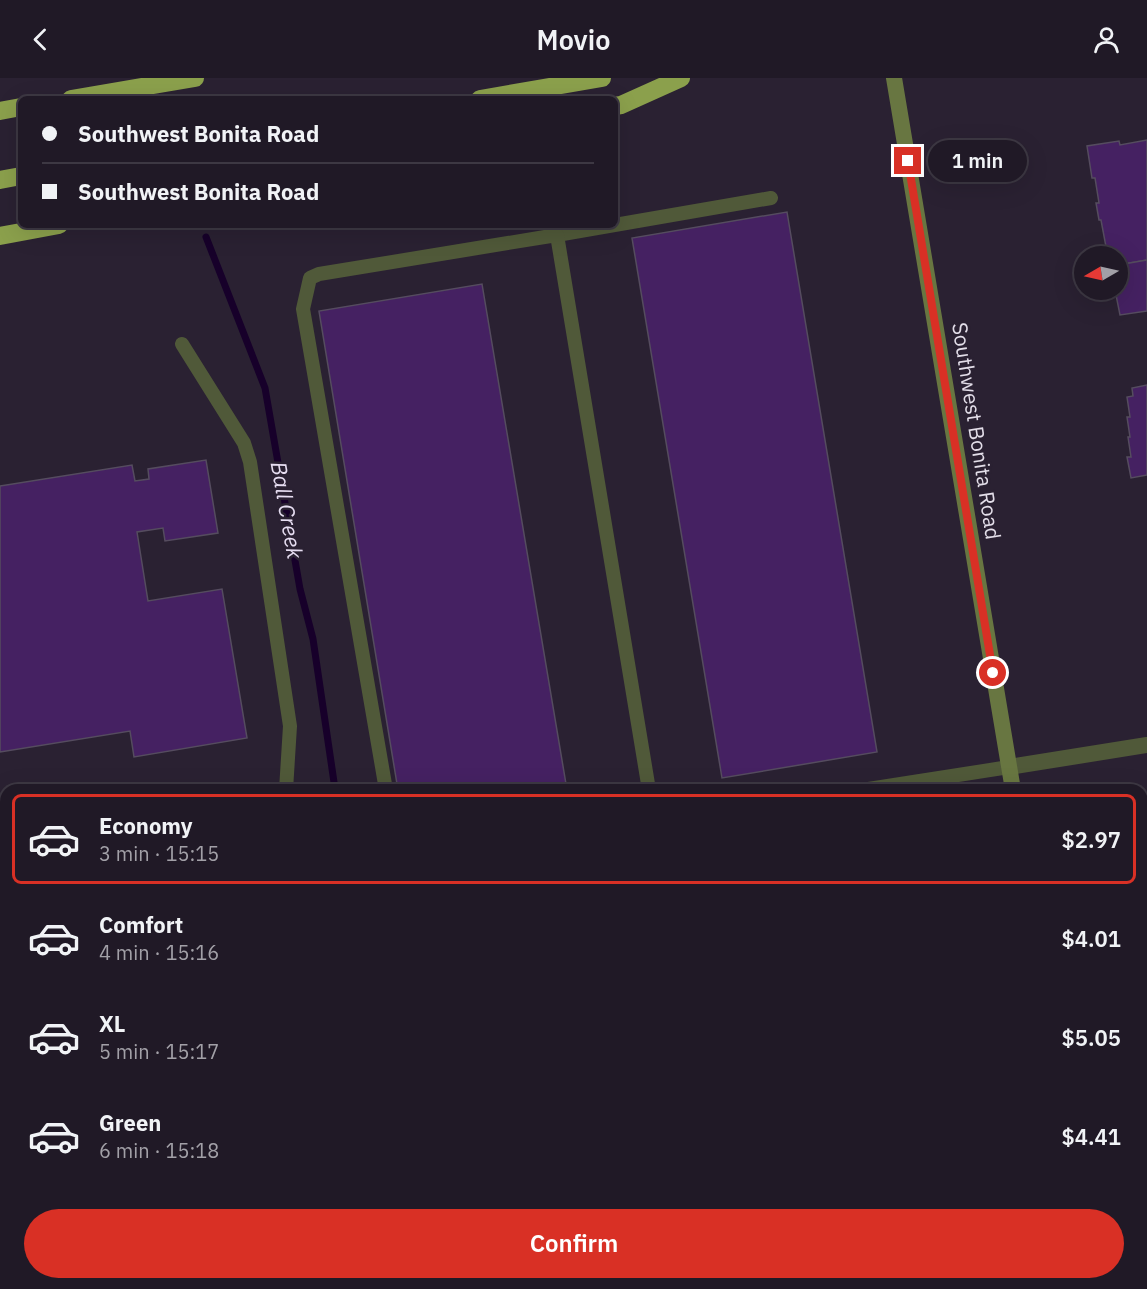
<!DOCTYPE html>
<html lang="en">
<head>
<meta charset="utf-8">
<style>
  body { margin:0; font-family:"IBM Plex Sans",sans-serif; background:#2d2632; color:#f1f3f6; height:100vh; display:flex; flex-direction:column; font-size:22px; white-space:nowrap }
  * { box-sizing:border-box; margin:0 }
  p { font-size:20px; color:#a2a0a7 }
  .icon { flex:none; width:33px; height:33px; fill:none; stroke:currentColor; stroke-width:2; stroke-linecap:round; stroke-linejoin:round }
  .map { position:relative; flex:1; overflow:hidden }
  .sheet { position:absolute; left:0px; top:706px; width:1148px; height:506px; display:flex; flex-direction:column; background:#201926; border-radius:18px 18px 0 0; box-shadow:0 6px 24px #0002,0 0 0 2px #3d3843 }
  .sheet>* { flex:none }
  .hud { position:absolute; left:18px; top:18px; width:600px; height:132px; border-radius:9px; box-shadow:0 6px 24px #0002,0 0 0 2px #3d3843; display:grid; align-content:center; height:132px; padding:0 24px; background:#201926 }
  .needle { width:39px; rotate:261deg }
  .fabs { position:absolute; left:1074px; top:168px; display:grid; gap:12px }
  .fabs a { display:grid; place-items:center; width:54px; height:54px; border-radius:50%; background:#201926; box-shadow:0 6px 24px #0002,0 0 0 2px #3d3843; font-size:30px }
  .end { position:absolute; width:27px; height:27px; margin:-14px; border:8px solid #d93025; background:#fff; box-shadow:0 0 0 3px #fff }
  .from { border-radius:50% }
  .bubble { position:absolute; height:42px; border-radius:21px; background:#201926; box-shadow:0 6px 24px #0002,0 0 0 2px #3d3843; font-size:20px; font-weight:600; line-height:42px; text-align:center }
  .hud b { display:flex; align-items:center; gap:21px; height:57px; font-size:22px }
  .hud b+b { border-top:2px solid #3d3843 }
  .hud i { width:15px; height:15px; background:#f1f3f6 }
  ul { padding:10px 0 0; list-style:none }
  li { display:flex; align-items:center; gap:18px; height:90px; margin:0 12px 9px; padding:0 12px; border:3px solid transparent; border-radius:9px }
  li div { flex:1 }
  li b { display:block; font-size:22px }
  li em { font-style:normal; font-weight:600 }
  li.current { border-color:#d93025 }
  li>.icon { width:54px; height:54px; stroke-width:1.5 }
  .primary-button { display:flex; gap:12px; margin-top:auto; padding:12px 24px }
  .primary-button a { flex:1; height:69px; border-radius:36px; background:#d93025; color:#fff; font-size:24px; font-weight:600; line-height:69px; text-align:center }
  header { display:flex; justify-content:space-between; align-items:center; height:78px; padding:0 24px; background:#201926; font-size:27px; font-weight:600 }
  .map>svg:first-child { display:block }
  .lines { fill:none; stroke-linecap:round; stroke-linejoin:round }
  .stream { stroke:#17002a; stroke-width:7 }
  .building { fill:#452162; stroke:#554c5f; stroke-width:1.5 }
  .service { stroke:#505939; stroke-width:14 }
  .tertiary { stroke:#505939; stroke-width:16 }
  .secondary { stroke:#687641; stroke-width:16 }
  .motorway { stroke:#8ba04c; stroke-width:18 }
  .route { stroke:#d93025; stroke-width:8 }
  .labels { text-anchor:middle; stroke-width:5; stroke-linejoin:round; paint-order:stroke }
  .street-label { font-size:21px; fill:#e3dee9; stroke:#2a2132 }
  .water-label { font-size:22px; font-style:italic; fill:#e6ddf1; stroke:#2a2132 }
</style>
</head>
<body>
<header><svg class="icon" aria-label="back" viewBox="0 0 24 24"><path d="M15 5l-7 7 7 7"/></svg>Movio<svg class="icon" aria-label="person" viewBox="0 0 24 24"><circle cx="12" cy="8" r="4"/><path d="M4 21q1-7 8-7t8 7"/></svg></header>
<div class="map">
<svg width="1147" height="1211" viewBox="0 0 1147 1211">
  <rect width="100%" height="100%" fill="#2a2132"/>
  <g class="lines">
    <path class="stream" d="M 206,159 L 265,310 L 300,511 L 313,561 L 335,711 L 336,712"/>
  </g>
  <g class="building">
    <path d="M 1147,62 L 1147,182 L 1118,187 L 1118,178 L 1105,178 L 1104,174 L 1107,174 L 1101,142 L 1099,142 L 1096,125 L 1099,125 L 1095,100 L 1092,100 L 1087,68 L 1119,63 L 1120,67 Z"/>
    <path d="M 787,134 L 877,674 L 722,700 L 632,160 Z"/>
    <path d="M 1147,182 L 1147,233 L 1120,237 L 1115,212 L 1118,212 L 1118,187 Z"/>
    <path d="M 482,206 L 567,712 L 398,712 L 319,233 Z"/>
    <path d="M 1147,307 L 1147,397 L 1131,400 L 1127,379 L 1131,379 L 1128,359 L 1130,359 L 1127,339 L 1130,339 L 1127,319 L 1133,318 L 1132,310 Z"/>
    <path d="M 206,382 L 218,455 L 165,463 L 163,450 L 137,454 L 148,523 L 222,511 L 247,660 L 134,679 L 130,653 L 0,674 L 0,408 L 132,387 L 135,403 L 149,401 L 148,391 Z"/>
    <path d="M 109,1206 L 271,1206 L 272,1211 L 110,1211 Z"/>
    <path d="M 377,1206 L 554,1206 L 548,1207 L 548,1211 L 377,1211 Z"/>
  </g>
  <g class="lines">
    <g class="service">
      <path d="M 557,157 L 771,120"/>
      <path d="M 182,266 L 244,365 L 250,384 L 290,648 L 286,712"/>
      <path d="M 386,712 L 303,231 L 310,200 L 319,196 L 557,157 L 649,712"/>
      <path d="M 862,712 L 1009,689"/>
      <path d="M 0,1099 L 6,1131"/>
      <path d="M 18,1206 L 19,1211"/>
      <path d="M 334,1206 L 335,1211"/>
      <path d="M 673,1206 L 674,1211"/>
      <path d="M 731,1206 L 732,1211"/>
      <path d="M 770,1211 L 776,1208 L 789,1206"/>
    </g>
    <path class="tertiary" d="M 1009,689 L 1147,667"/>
    <g class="secondary">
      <path d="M 894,0 L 1013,712"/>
      <path d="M 1101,1206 L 1102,1211"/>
    </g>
    <g class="motorway">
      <path d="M 71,21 L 195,0"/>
      <path d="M 480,21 L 602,0"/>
      <path d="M 615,28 L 621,27 L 681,0"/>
      <path d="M 0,33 L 21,29"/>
      <path d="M 0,102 L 21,98"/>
      <path d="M 0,158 L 59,147"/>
    </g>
  </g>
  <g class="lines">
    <path class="route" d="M 908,83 L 993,595"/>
  </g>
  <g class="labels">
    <g class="street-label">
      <text transform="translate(976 353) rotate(81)" y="7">Southwest Bonita Road</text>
    </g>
    <g class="water-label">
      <text transform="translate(287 432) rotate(80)" y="8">Ball Creek</text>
    </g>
  </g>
</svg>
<div class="fabs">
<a><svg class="needle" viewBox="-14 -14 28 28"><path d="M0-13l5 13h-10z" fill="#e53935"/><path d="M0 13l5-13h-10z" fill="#a2a0a7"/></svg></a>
</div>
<i class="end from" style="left:993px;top:595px"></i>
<i class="end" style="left:908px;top:83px"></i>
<div class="bubble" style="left:928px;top:62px;width:99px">1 min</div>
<div class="hud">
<b><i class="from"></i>Southwest Bonita Road</b>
<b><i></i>Southwest Bonita Road</b>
</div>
<section class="sheet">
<ul>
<li class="current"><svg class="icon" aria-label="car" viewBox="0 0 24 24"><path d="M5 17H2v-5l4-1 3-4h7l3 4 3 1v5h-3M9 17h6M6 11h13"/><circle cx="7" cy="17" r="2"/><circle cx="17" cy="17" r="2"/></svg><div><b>Economy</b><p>3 min · 15:15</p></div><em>$2.97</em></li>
<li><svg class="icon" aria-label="car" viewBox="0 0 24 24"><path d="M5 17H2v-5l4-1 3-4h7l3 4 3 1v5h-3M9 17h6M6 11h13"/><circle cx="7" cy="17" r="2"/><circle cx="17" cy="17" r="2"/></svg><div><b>Comfort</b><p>4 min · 15:16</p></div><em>$4.01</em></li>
<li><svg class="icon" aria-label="car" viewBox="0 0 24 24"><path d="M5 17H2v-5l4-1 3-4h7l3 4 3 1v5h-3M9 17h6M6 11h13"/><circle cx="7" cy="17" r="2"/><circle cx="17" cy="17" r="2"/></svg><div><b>XL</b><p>5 min · 15:17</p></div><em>$5.05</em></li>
<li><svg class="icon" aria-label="car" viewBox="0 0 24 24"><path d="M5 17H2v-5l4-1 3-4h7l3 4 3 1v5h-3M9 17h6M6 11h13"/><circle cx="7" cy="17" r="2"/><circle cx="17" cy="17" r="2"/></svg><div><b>Green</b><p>6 min · 15:18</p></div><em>$4.41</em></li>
</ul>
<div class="primary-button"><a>Confirm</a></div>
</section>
</div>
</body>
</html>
